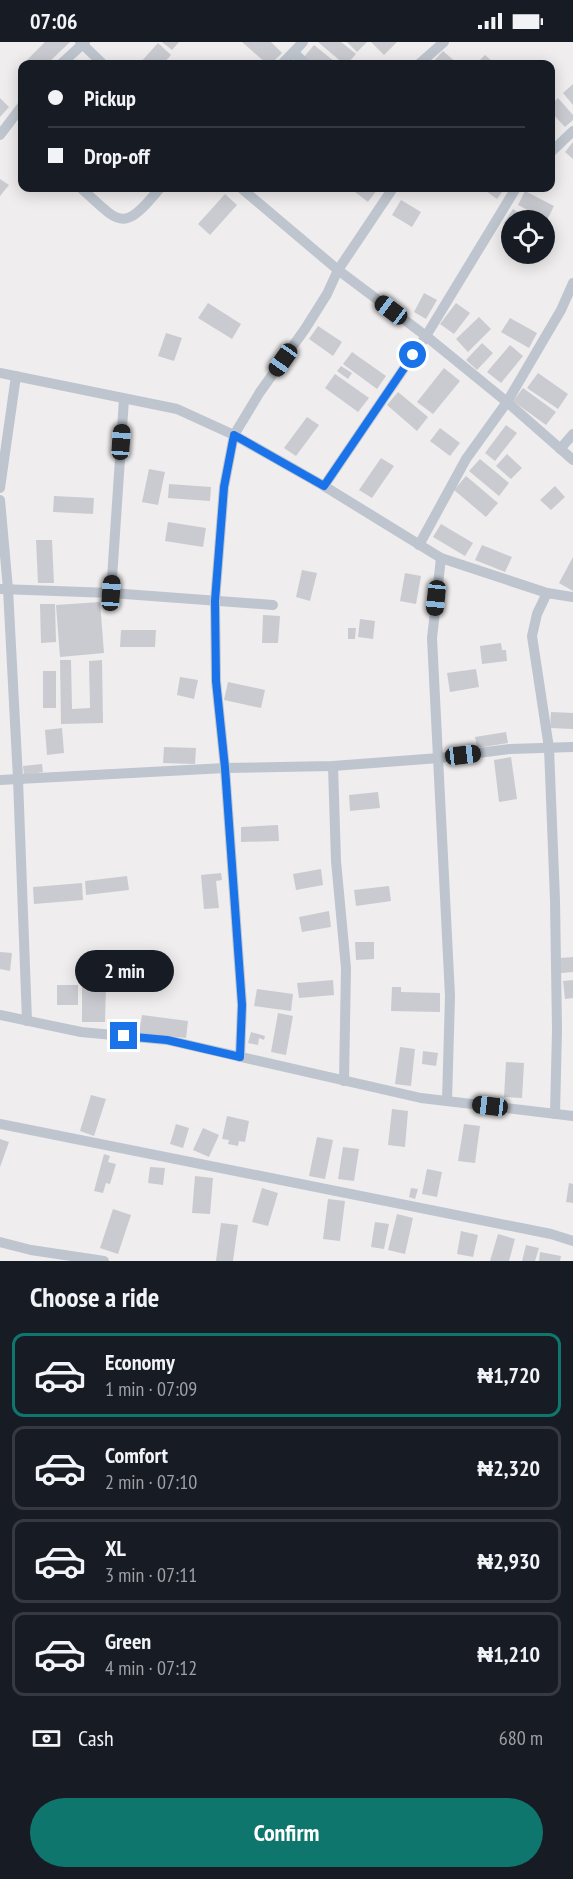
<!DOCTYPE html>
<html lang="en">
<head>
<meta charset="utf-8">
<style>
  body { margin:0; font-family:"PT Sans Narrow",sans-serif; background:#242831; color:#f1f3f6; height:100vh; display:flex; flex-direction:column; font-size:22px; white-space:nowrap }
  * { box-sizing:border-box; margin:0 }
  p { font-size:20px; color:#9ea1a6 }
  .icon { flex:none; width:33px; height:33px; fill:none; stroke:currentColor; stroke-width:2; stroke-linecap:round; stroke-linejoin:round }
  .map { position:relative; height:1219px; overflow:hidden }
  .details { display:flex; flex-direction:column; background:#171b24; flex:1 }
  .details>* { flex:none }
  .top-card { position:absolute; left:18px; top:18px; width:537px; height:132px; border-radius:12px; box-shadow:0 3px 15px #0003; display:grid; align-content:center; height:132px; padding:0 30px; background:#171b24 }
  .buttons { position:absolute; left:501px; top:168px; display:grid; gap:12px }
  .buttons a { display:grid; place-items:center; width:54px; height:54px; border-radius:50%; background:#171b24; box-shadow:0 3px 15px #0003; font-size:30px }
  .end { position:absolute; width:27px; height:27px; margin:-14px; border:8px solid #1a73e8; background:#fff; box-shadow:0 0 0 3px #fff }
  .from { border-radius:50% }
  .bubble { position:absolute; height:42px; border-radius:21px; background:#171b24; box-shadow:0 3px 15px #0003; font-size:20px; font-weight:800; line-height:42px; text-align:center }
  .car { position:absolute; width:18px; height:36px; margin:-18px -9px; border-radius:8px; box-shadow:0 0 4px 2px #0007; background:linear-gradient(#222 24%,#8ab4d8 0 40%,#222 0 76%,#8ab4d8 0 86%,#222 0) }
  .top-card b { display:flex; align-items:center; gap:21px; height:57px; font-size:22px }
  .top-card b+b { border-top:2px solid #363941 }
  .top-card i { width:15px; height:15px; background:#f1f3f6 }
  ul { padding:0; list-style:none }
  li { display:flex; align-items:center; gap:18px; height:84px; margin:0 12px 9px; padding:0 18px; border:3px solid #363941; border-radius:12px }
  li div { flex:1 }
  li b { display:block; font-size:22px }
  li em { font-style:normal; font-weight:800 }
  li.active { border-color:#0f766e }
  li>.icon { width:54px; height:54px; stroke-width:1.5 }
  h2 { padding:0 30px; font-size:27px; line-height:72px }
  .pay { display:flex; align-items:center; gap:15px; height:66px; padding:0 30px; font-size:22px }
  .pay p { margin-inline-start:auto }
  .action { display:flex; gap:12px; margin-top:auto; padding:12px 30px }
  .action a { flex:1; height:69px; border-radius:36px; background:#0f766e; color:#fff; font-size:24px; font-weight:800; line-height:69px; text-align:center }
  .status { display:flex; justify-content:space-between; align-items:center; height:42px; padding:0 30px; background:#171b24; direction:ltr }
  .status svg { height:16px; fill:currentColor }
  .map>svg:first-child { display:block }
  .building { fill:#cacbd1 }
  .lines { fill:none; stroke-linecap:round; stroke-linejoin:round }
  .street { stroke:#bec5ce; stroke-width:10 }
  .route { stroke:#1a73e8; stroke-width:8 }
</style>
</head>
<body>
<div class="status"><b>07:06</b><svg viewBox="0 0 49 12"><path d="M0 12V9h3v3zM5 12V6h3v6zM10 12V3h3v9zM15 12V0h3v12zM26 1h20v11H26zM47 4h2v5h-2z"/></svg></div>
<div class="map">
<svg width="573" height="1219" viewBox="0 0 573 1219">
  <rect width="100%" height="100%" fill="#efeded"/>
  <g class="building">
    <path d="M 45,0 L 70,0 L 47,22 L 32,22 L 27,18 Z"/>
    <path d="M 162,0 L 179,0 L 172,8 Z"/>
    <path d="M 242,0 L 271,0 L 282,11 L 271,22 L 267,22 Z"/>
    <path d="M 318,0 L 341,0 L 356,12 L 347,22 L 344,22 Z"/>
    <path d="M 347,0 L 367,0 L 357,10 Z"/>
    <path d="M 371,0 L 397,0 L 384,13 Z"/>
    <path d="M 158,1 L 171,13 L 163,22 L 139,22 Z"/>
    <path d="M 314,3 L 335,20 L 333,22 L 313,22 L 304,15 Z"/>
    <path d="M 443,9 L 458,22 L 434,22 L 432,21 Z"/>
    <path d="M 485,13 L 492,19 L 488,22 L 483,22 L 479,19 Z"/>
    <path d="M 573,42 L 573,63 L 563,51 Z"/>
    <path d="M 0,56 L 9,65 L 0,75 Z"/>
    <path d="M 558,56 L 573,73 L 573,78 L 565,85 L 550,69 L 550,63 Z"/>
    <path d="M 573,100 L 573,117 L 565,110 Z"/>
    <path d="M 0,137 L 9,143 L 0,154 Z"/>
    <path d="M 350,146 L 374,146 L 377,148 L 368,160 Z"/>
    <path d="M 482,146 L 505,146 L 497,157 Z"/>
    <path d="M 525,149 L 554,164 L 547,178 L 518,163 Z"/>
    <path d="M 225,152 L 237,163 L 210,193 L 198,182 Z"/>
    <path d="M 401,158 L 421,170 L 412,185 L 392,173 Z"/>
    <path d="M 513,167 L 530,178 L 512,178 L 512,187 L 503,182 Z"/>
    <path d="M 424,251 L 437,258 L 426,277 L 414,270 Z"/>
    <path d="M 208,261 L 241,282 L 232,297 L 198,276 Z"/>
    <path d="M 456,261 L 470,271 L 454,292 L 440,282 Z"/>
    <path d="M 479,275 L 491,287 L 468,310 L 456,297 Z"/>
    <path d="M 510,276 L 537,291 L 529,306 L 501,290 Z"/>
    <path d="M 318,284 L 342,300 L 333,314 L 309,297 Z"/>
    <path d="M 166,291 L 182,296 L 174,319 L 158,314 Z"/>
    <path d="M 482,301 L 493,311 L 477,328 L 466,318 Z"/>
    <path d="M 510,303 L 523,314 L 501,341 L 487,330 Z"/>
    <path d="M 352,310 L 386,334 L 377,347 L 343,322 Z"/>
    <path d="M 341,324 L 352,331 L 348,337 L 337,329 Z"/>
    <path d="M 444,326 L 460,339 L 433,372 L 417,360 Z"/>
    <path d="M 538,331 L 568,352 L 558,367 L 527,346 Z"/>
    <path d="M 335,332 L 369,356 L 358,370 L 325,346 Z"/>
    <path d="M 523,346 L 556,370 L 546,383 L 513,359 Z"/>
    <path d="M 398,350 L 428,375 L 417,389 L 387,363 Z"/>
    <path d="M 307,375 L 319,383 L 296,414 L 284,406 Z"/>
    <path d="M 506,383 L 517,391 L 495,419 L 485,411 Z"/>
    <path d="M 440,386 L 460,401 L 450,414 L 430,399 Z"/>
    <path d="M 507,412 L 522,426 L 511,437 L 496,424 Z"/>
    <path d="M 381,416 L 394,424 L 372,456 L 359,448 Z"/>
    <path d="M 480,417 L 509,441 L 499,454 L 469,429 Z"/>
    <path d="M 149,427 L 165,430 L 158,463 L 142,460 Z"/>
    <path d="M 466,434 L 498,461 L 486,475 L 454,448 Z"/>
    <path d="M 169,442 L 211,445 L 210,459 L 168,456 Z"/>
    <path d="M 555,444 L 565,455 L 551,468 L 540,458 Z"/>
    <path d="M 54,454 L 94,456 L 93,472 L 53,470 Z"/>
    <path d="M 168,480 L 206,486 L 203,505 L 165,499 Z"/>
    <path d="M 441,482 L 473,501 L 465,514 L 433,495 Z"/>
    <path d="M 36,498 L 52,498 L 54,541 L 38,541 Z"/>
    <path d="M 482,503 L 512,515 L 505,530 L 475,518 Z"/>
    <path d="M 573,515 L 573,549 L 559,541 Z"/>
    <path d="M 302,528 L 317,531 L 310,559 L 296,555 Z"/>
    <path d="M 405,531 L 421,534 L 416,562 L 400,559 Z"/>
    <path d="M 100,560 L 104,611 L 60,615 L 56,563 Z"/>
    <path d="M 40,562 L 55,562 L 56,600 L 41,601 Z"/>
    <path d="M 263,573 L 280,574 L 278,601 L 262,601 Z"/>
    <path d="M 360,577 L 375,579 L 373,597 L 358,595 Z"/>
    <path d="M 348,586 L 356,586 L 355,597 L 348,597 Z"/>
    <path d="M 121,588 L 156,588 L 155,605 L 120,605 Z"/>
    <path d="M 501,601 L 502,608 L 506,608 L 507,619 L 482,622 L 480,604 Z"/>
    <path d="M 60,618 L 71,618 L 72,667 L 90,666 L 89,619 L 102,618 L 103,681 L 61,682 Z"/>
    <path d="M 476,627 L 479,645 L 450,650 L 447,631 Z"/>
    <rect x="43" y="629" width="13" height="37"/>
    <path d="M 180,635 L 198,638 L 194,657 L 177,653 Z"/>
    <path d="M 228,640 L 265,648 L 261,666 L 224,658 Z"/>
    <path d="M 551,670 L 573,671 L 573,687 L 550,686 Z"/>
    <path d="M 62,686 L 64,711 L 47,713 L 45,688 Z"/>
    <path d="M 506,690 L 508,701 L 477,706 L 475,695 Z"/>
    <path d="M 164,705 L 196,706 L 195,722 L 163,721 Z"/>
    <path d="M 511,715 L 517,757 L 499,760 L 494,718 Z"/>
    <path d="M 42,722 L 43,730 L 24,733 L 23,724 Z"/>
    <path d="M 378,750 L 380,766 L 350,769 L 349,753 Z"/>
    <path d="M 278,783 L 279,799 L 241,800 L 241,785 Z"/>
    <path d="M 321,827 L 323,843 L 296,848 L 293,832 Z"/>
    <path d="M 221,831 L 222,838 L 216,839 L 219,866 L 204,867 L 201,833 Z"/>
    <path d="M 127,834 L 129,848 L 86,853 L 85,839 Z"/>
    <path d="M 82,841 L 83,858 L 34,862 L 33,845 Z"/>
    <path d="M 389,844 L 391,859 L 356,864 L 354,848 Z"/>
    <path d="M 329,869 L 331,885 L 302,890 L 299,875 Z"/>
    <path d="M 355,900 L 374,900 L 374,917 L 356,918 Z"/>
    <path d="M 0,910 L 12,911 L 10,929 L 0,927 Z"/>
    <path d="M 573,915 L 573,930 L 561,931 L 560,916 Z"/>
    <path d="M 333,938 L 334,953 L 299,956 L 297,941 Z"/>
    <path d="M 573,938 L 573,956 L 565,957 L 563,939 Z"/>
    <rect x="57" y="943" width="21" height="20"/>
    <path d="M 82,945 L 106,945 L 105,980 L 82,980 Z"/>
    <path d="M 392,945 L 401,945 L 401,950 L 440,951 L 440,970 L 391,969 Z"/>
    <path d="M 257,947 L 293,952 L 291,969 L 254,964 Z"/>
    <path d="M 278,971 L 293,974 L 286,1013 L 271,1010 Z"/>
    <path d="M 142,973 L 188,979 L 186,996 L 139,991 Z"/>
    <path d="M 251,990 L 265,994 L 264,998 L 259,996 L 258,1003 L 248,1001 Z"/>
    <path d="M 400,1005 L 415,1007 L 411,1044 L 395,1042 Z"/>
    <path d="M 423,1009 L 438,1011 L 436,1024 L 422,1022 Z"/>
    <path d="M 506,1020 L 524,1021 L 522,1056 L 504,1055 Z"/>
    <path d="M 91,1053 L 106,1057 L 94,1094 L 80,1089 Z"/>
    <path d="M 392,1067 L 408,1069 L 405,1105 L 388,1103 Z"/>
    <path d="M 227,1074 L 249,1079 L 245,1100 L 239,1099 L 238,1104 L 228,1102 L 229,1098 L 222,1097 Z"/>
    <path d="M 176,1082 L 189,1086 L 183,1106 L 170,1102 Z"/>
    <path d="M 464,1082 L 480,1084 L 475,1121 L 458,1119 Z"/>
    <path d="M 203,1086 L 219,1093 L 209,1115 L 193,1108 Z"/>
    <path d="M 317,1095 L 333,1098 L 325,1137 L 309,1134 Z"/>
    <path d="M 0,1097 L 9,1100 L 0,1125 Z"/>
    <path d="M 343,1105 L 359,1107 L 354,1139 L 338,1137 Z"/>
    <path d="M 104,1112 L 110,1114 L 108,1120 L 116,1122 L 110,1142 L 106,1141 L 103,1151 L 94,1149 Z"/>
    <path d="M 150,1125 L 165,1126 L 163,1143 L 148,1141 Z"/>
    <path d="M 427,1127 L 442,1130 L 437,1155 L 422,1152 Z"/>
    <path d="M 195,1134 L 213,1136 L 210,1172 L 192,1171 Z"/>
    <path d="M 569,1141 L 573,1142 L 573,1161 L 566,1160 Z"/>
    <path d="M 262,1146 L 278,1151 L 268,1184 L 252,1180 Z"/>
    <path d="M 411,1146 L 418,1147 L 415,1157 L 409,1155 Z"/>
    <path d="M 328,1157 L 345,1159 L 340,1199 L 323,1197 Z"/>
    <path d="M 113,1167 L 131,1173 L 118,1212 L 100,1206 Z"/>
    <path d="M 397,1172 L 413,1176 L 405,1212 L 388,1208 Z"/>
    <path d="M 375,1180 L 389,1182 L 384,1207 L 371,1205 Z"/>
    <path d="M 221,1181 L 238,1183 L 233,1219 L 216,1219 Z"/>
    <path d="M 461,1189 L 478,1193 L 473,1215 L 457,1212 Z"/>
    <path d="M 498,1192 L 515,1197 L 509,1219 L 490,1219 Z"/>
    <path d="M 526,1203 L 539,1206 L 535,1219 L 522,1219 Z"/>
    <path d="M 540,1210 L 561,1214 L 560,1219 L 539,1219 Z"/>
  </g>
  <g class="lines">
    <g class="street">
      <path d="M 80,0 L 103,22"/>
      <path d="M 294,11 L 306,22"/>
      <path d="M 61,22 L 85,0"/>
      <path d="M 282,22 L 303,0"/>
      <path d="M 419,22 L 444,0"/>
      <path d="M 0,93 L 22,64"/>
      <path d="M 550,111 L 573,89"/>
      <path d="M 81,146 C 121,183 123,191 160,146"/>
      <path d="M 241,146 L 338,228 L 426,294 L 507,360 L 573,418"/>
      <path d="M 0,331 L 177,367 L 234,393 L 324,444 L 441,516 L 547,551 L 573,555"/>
      <path d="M 560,407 L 573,392"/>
      <path d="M 324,444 L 426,294 L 516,146"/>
      <path d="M 0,446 L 16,334"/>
      <path d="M 0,458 L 8,547 L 18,737 L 27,979"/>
      <path d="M 419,503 L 466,417 L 507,360 L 561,268 L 573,241"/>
      <path d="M 441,516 L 432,596 L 450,954 L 447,1059"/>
      <path d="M 0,547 L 111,551 L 273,563"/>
      <path d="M 111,551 L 124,357"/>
      <path d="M 547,551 L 537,572 L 532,594 L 549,706 L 555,858 L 557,988 L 555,1072"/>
      <path d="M 333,724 L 336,819 L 346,926 L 344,1039"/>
      <path d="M 0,738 L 225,726 L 333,724 L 439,716 L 510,707 L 573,705"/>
      <path d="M 0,973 L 81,990 L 167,998 L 421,1056 L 573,1074"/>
      <path d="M 240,1015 L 242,963 L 225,726 L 216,639 L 215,559 L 224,445 L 234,393 L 260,350 L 305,287 L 327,252 L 338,228 L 393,146"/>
      <path d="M 0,1082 L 551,1192 L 573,1199"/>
      <path d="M 0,1200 L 31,1208 L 104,1219"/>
    </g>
  </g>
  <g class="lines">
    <path class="route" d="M 124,994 L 167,998 L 240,1015 L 242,963 L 225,726 L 216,639 L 215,559 L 224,445 L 234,393 L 324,444 L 413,313"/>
  </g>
</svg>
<div class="buttons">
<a><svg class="icon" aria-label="locate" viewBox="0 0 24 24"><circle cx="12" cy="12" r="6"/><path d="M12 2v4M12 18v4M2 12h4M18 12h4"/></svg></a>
</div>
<i class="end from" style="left:413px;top:313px"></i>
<i class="end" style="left:124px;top:994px"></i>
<div class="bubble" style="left:75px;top:908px;width:99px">2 min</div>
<i class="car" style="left:391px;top:268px;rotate:307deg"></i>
<i class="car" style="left:283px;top:318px;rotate:215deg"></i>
<i class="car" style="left:121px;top:400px;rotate:4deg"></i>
<i class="car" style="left:111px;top:551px;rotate:4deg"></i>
<i class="car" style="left:436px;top:556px;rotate:186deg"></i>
<i class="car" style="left:463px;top:713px;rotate:83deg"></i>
<i class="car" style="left:490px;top:1064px;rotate:277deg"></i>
<div class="top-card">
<b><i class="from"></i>Pickup</b>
<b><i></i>Drop-off</b>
</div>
</div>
<section class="details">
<h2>Choose a ride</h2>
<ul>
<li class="active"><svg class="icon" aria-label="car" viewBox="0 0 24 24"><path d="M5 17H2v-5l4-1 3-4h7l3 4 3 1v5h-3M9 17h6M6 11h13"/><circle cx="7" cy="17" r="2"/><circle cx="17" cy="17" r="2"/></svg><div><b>Economy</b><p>1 min · 07:09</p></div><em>₦1,720</em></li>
<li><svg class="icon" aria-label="car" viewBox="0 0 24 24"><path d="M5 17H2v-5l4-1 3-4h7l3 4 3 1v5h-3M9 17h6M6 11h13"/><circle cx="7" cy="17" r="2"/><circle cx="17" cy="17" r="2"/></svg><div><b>Comfort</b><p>2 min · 07:10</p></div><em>₦2,320</em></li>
<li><svg class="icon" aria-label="car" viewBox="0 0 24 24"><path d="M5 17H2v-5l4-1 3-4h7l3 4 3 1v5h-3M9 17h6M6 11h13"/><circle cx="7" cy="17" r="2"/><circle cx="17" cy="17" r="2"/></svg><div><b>XL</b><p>3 min · 07:11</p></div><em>₦2,930</em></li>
<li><svg class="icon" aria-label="car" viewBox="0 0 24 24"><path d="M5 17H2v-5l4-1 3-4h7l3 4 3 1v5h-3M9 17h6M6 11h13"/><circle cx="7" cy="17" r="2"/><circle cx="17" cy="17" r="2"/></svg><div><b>Green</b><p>4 min · 07:12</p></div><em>₦1,210</em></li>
</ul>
<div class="pay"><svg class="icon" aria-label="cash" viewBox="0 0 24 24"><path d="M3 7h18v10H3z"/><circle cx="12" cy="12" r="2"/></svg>Cash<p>680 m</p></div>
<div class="action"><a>Confirm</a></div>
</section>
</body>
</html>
